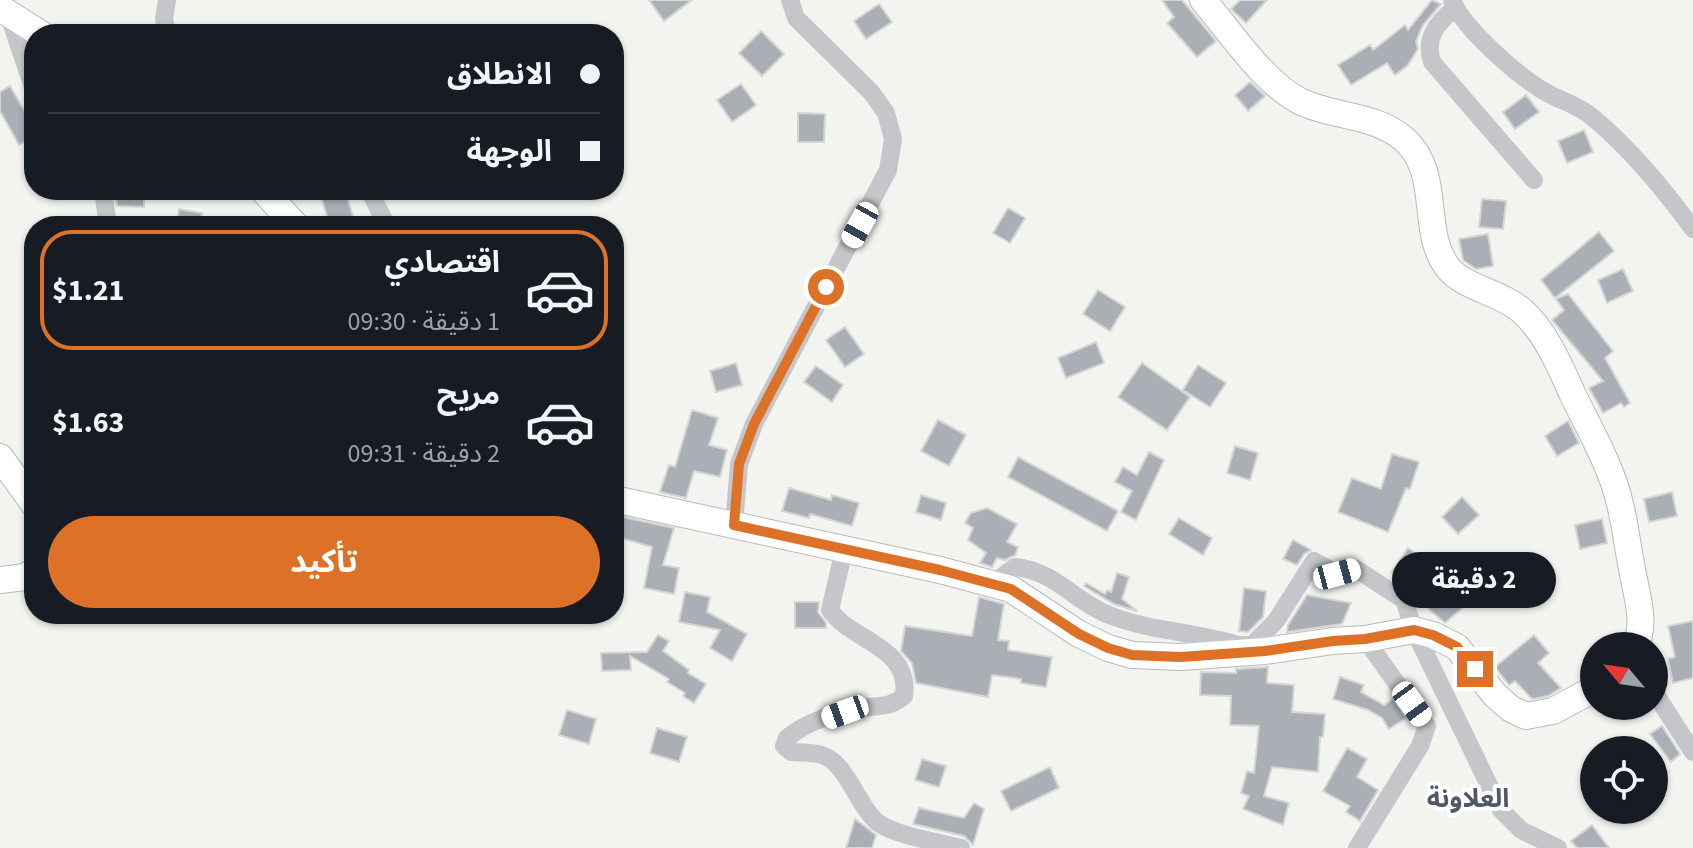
<!DOCTYPE html>
<html lang="ar">
<head>
<meta charset="utf-8">
<style>
  body { margin:0; font-family:"Source Sans 3","Noto Sans Arabic",sans-serif; background:#20242c; color:#f1f3f6; direction:rtl; height:100vh; display:flex; flex-direction:column; font-size:30px; white-space:nowrap }
  * { box-sizing:border-box; margin:0 }
  p { font-size:26px; color:#9ea1a6 }
  .icon { flex:none; width:44px; height:44px; fill:none; stroke:currentColor; stroke-width:2; stroke-linecap:round; stroke-linejoin:round }
  .map { position:relative; flex:1; overflow:hidden; direction:ltr }
  .drawer { position:absolute; left:24px; top:216px; width:600px; height:408px; display:flex; flex-direction:column; background:#171b24; border-radius:32px; box-shadow:0 2px 6px #0004; direction:rtl }
  .drawer>* { flex:none }
  .guide { position:absolute; left:24px; top:24px; width:600px; height:176px; border-radius:32px; box-shadow:0 2px 6px #0004; direction:rtl; display:grid; align-content:center; height:176px; padding:0 24px; background:#171b24 }
  .needle { width:52px; rotate:299deg }
  .fabs { position:absolute; left:1580px; top:632px; display:grid; gap:16px }
  .fabs a { display:grid; place-items:center; width:88px; height:88px; border-radius:50%; background:#171b24; box-shadow:0 2px 6px #0004; font-size:40px }
  .end { position:absolute; width:36px; height:36px; margin:-18px; border:10px solid #dd7127; background:#fff; box-shadow:0 0 0 4px #fff }
  .from { border-radius:50% }
  .bubble { position:absolute; height:56px; border-radius:28px; background:#171b24; box-shadow:0 2px 6px #0004; font-size:26px; font-weight:700; line-height:56px; text-align:center; direction:rtl }
  .car { position:absolute; width:24px; height:48px; margin:-24px -12px; border-radius:10px; box-shadow:0 0 6px 2px #0007; background:linear-gradient(#fff 24%,#345 0 40%,#fff 0 76%,#345 0 86%,#fff 0) }
  .guide b { display:flex; align-items:center; gap:28px; height:76px; font-size:30px }
  .guide b+b { border-top:2px solid #363941 }
  .guide i { width:20px; height:20px; background:#f1f3f6 }
  ul { padding:14px 0 0; list-style:none }
  li { display:flex; align-items:center; gap:24px; height:120px; margin:0 16px 12px; padding:0 8px; border:4px solid transparent; border-radius:32px }
  li div { flex:1 }
  li b { display:block; font-size:30px }
  li em { font-style:normal; font-weight:700 }
  li.active { border-color:#dd7127 }
  li>.icon { width:72px; height:72px; stroke-width:1.5 }
  .action { display:flex; gap:16px; margin-top:auto; padding:16px 24px }
  .action a { flex:1; height:92px; border-radius:48px; background:#dd7127; color:#fff; font-size:32px; font-weight:700; line-height:92px; text-align:center }
  .map>svg:first-child { display:block }
  .building { fill:#aaafb6; stroke:#d5d5d3; stroke-width:2 }
  .lines { fill:none; stroke-linecap:round; stroke-linejoin:round }
  .secondary-casing { stroke:#b6b9be; stroke-width:28 }
  .street { stroke:#c4c6ca; stroke-width:18 }
  .secondary { stroke:#fff; stroke-width:26 }
  .route { stroke:#dd7127; stroke-width:10 }
  .labels { text-anchor:middle; stroke-width:8; stroke-linejoin:round; paint-order:stroke }
  .quarter-label { font-size:26px; font-weight:bold; fill:#515966; stroke:#fff }
</style>
</head>
<body>
<div class="map">
<svg width="1693" height="848" viewBox="0 0 1693 848">
  <rect width="100%" height="100%" fill="#f3f4f0"/>
  <g class="building">
    <path d="M 649,0 L 692,0 L 664,21 Z"/>
    <path d="M 1162,0 L 1182,0 L 1216,41 L 1197,57 L 1167,23 L 1174,17 Z"/>
    <path d="M 1240,0 L 1267,0 L 1246,23 L 1231,9 Z"/>
    <path d="M 1432,0 L 1441,4 L 1423,25 L 1416,41 L 1418,49 L 1407,66 L 1395,75 L 1387,63 L 1351,85 L 1338,65 L 1370,45 L 1373,50 L 1405,25 L 1408,30 Z"/>
    <path d="M 879,4 L 892,22 L 866,39 L 854,21 Z"/>
    <path d="M 761,31 L 784,54 L 762,76 L 739,53 Z"/>
    <path d="M 1250,82 L 1265,96 L 1248,111 L 1235,95 Z"/>
    <path d="M 741,84 L 756,105 L 732,122 L 717,100 Z"/>
    <path d="M 10,86 L 34,127 L 34,136 L 19,145 L 0,111 L 0,92 Z"/>
    <path d="M 1526,95 L 1539,112 L 1515,129 L 1503,112 Z"/>
    <path d="M 798,113 L 825,114 L 824,142 L 798,142 Z"/>
    <path d="M 1584,130 L 1593,152 L 1567,163 L 1558,141 Z"/>
    <path d="M 115,190 L 144,190 L 144,207 L 117,206 Z"/>
    <path d="M 319,190 L 345,190 L 356,226 L 330,226 Z"/>
    <path d="M 1482,199 L 1506,201 L 1503,229 L 1479,227 Z"/>
    <path d="M 1008,208 L 1025,218 L 1010,243 L 993,233 Z"/>
    <path d="M 179,209 L 202,213 L 200,226 L 176,226 Z"/>
    <path d="M 1599,232 L 1614,251 L 1555,298 L 1541,280 Z"/>
    <path d="M 1488,234 L 1493,266 L 1476,269 L 1463,260 L 1459,239 Z"/>
    <path d="M 1623,269 L 1633,291 L 1607,303 L 1598,280 Z"/>
    <path d="M 1098,290 L 1125,307 L 1110,331 L 1083,314 Z"/>
    <path d="M 1568,294 L 1613,351 L 1605,358 L 1630,403 L 1624,407 L 1621,403 L 1603,413 L 1589,388 L 1603,381 L 1552,320 L 1564,310 L 1556,299 Z"/>
    <path d="M 845,327 L 864,354 L 845,367 L 826,340 Z"/>
    <path d="M 1096,342 L 1104,363 L 1066,378 L 1058,358 Z"/>
    <path d="M 736,363 L 742,385 L 716,392 L 710,371 Z"/>
    <path d="M 1142,363 L 1190,397 L 1167,430 L 1118,397 Z"/>
    <path d="M 1198,365 L 1226,383 L 1210,407 L 1183,390 Z"/>
    <path d="M 816,366 L 843,385 L 832,402 L 804,382 Z"/>
    <path d="M 692,410 L 718,418 L 709,445 L 727,450 L 720,477 L 694,471 L 686,498 L 660,492 L 669,465 L 675,467 Z"/>
    <path d="M 938,420 L 966,435 L 949,466 L 921,451 Z"/>
    <path d="M 1568,421 L 1579,443 L 1557,456 L 1545,436 Z"/>
    <path d="M 1235,446 L 1258,453 L 1250,480 L 1227,473 Z"/>
    <path d="M 1149,452 L 1164,460 L 1136,520 L 1121,512 L 1132,491 L 1115,482 L 1123,467 L 1137,475 Z"/>
    <path d="M 1392,454 L 1419,462 L 1410,489 L 1406,488 L 1388,532 L 1338,512 L 1352,478 L 1381,489 Z"/>
    <path d="M 1018,457 L 1118,511 L 1107,531 L 1008,477 Z"/>
    <path d="M 789,488 L 831,500 L 832,495 L 859,503 L 852,526 L 810,514 L 809,518 L 782,511 Z"/>
    <path d="M 1672,492 L 1677,516 L 1649,522 L 1644,499 Z"/>
    <path d="M 921,495 L 946,503 L 941,520 L 916,512 Z"/>
    <path d="M 1462,497 L 1479,515 L 1458,534 L 1442,517 Z"/>
    <path d="M 987,508 L 1017,524 L 1007,542 L 1018,547 L 1015,555 L 1005,560 L 997,558 L 992,567 L 980,563 L 986,553 L 968,540 L 973,528 L 965,523 L 971,513 Z"/>
    <path d="M 614,515 L 674,528 L 663,565 L 679,568 L 674,594 L 644,588 L 652,547 L 614,536 Z"/>
    <path d="M 1179,518 L 1212,538 L 1203,555 L 1169,534 Z"/>
    <path d="M 1602,519 L 1607,543 L 1580,549 L 1575,525 Z"/>
    <path d="M 1293,540 L 1311,550 L 1304,554 L 1297,565 L 1283,559 Z"/>
    <path d="M 1408,548 L 1428,562 L 1424,568 L 1442,583 L 1482,561 L 1497,587 L 1469,602 L 1445,623 L 1416,598 L 1411,590 L 1393,578 L 1396,574 L 1392,572 Z"/>
    <path d="M 1117,573 L 1129,577 L 1122,599 L 1137,611 L 1114,604 L 1084,586 L 1086,583 L 1105,594 L 1107,590 L 1111,592 Z"/>
    <path d="M 1244,588 L 1266,591 L 1263,617 L 1248,632 L 1239,631 Z"/>
    <path d="M 685,592 L 710,597 L 707,612 L 747,634 L 732,661 L 710,648 L 720,630 L 679,622 Z"/>
    <path d="M 1307,595 L 1351,603 L 1342,624 L 1287,632 L 1288,625 Z"/>
    <path d="M 979,597 L 1004,604 L 998,640 L 1009,641 L 1008,650 L 1052,657 L 1046,687 L 1021,683 L 1021,679 L 992,675 L 988,697 L 916,683 L 912,663 L 901,651 L 905,626 L 972,636 Z"/>
    <path d="M 795,602 L 819,602 L 818,612 L 826,623 L 826,628 L 795,628 Z"/>
    <path d="M 1693,621 L 1693,678 L 1673,683 L 1668,659 L 1675,657 L 1668,626 Z"/>
    <path d="M 658,635 L 669,641 L 663,651 L 689,670 L 688,673 L 706,684 L 694,703 L 683,696 L 685,693 L 667,682 L 669,679 L 630,656 L 631,670 L 602,671 L 601,653 L 647,652 Z"/>
    <path d="M 1534,635 L 1549,653 L 1538,663 L 1561,688 L 1548,696 L 1532,699 L 1515,681 L 1509,685 L 1495,667 Z"/>
    <path d="M 1268,667 L 1267,683 L 1294,685 L 1292,712 L 1325,714 L 1323,737 L 1320,737 L 1318,772 L 1272,767 L 1264,796 L 1289,803 L 1283,825 L 1243,809 L 1249,796 L 1241,793 L 1247,771 L 1254,773 L 1259,726 L 1230,725 L 1231,696 L 1200,695 L 1201,672 L 1236,673 L 1236,669 Z"/>
    <path d="M 1340,677 L 1364,685 L 1361,692 L 1384,705 L 1393,699 L 1406,718 L 1389,729 L 1382,718 L 1368,710 L 1333,699 Z"/>
    <path d="M 567,710 L 596,719 L 589,744 L 559,735 Z"/>
    <path d="M 1662,726 L 1680,754 L 1671,762 L 1650,734 Z"/>
    <path d="M 657,728 L 687,737 L 679,762 L 650,753 Z"/>
    <path d="M 1347,748 L 1367,759 L 1357,777 L 1378,790 L 1360,821 L 1346,812 L 1350,806 L 1323,791 Z"/>
    <path d="M 922,759 L 946,766 L 939,787 L 915,780 Z"/>
    <path d="M 1050,767 L 1059,788 L 1011,811 L 1001,791 Z"/>
    <path d="M 974,803 L 984,809 L 973,845 L 964,836 L 913,824 L 919,808 L 964,818 Z"/>
    <path d="M 855,819 L 876,835 L 872,848 L 846,848 Z"/>
    <path d="M 1592,825 L 1609,848 L 1577,848 L 1571,841 Z"/>
  </g>
  <g class="lines">
    <defs>
      <g id="secondary">
        <path d="M 1203,0 C 1230,31 1266,87 1304,103 C 1338,118 1375,114 1405,140 C 1443,175 1419,233 1449,269 C 1465,288 1502,293 1522,311 C 1545,331 1560,366 1572,393 C 1585,420 1600,446 1611,475 C 1623,505 1626,538 1632,569 C 1636,593 1647,624 1635,646"/>
        <path d="M 0,8 L 41,34"/>
        <path d="M 263,190 L 296,226"/>
        <path d="M 0,457 L 34,504"/>
        <path d="M 614,499 L 940,570 L 1011,589 L 1079,634 L 1108,648 L 1132,655 L 1181,657 L 1265,651 L 1333,641 L 1365,639 L 1414,630 L 1433,635 L 1457,647 L 1495,695 L 1511,709 L 1526,716 L 1553,711 L 1594,689"/>
        <path d="M 0,580 L 25,577 L 34,571"/>
      </g>
    </defs>
    <use href="#secondary" class="secondary-casing"/>
    <g class="street">
      <path d="M 1452,0 C 1463,28 1516,74 1542,90 C 1558,100 1576,104 1591,116 C 1630,148 1663,188 1693,229"/>
      <path d="M 1455,8 C 1437,23 1424,38 1432,62 L 1534,180"/>
      <path d="M 8,13 L 34,90"/>
      <path d="M 167,34 L 164,19 L 167,0"/>
      <path d="M 103,190 L 108,226"/>
      <path d="M 369,190 L 387,226"/>
      <path d="M 734,525 L 739,464 L 754,424 L 888,170 L 893,139 L 886,113 L 871,92 L 796,18 L 790,0"/>
      <path d="M 844,550 L 830,610 C 852,642 911,646 904,696 C 890,708 881,705 863,708 C 839,711 806,722 787,738 L 784,746 L 791,752 C 801,753 812,752 822,755 C 847,763 857,805 877,822 C 896,836 938,842 961,848"/>
      <path d="M 992,584 L 1015,567 C 1053,570 1076,602 1109,615 C 1150,631 1196,632 1238,645 L 1252,645 L 1276,621 L 1314,561 L 1337,574 L 1356,569 L 1404,600 L 1414,630 L 1501,810 L 1521,830 L 1558,848"/>
      <path d="M 1654,692 L 1693,752"/>
      <path d="M 1357,848 L 1420,746 L 1427,726 L 1365,639"/>
    </g>
    <use href="#secondary" class="secondary"/>
  </g>
  <g class="lines">
    <path class="route" d="M 826,287 L 754,424 L 739,464 L 734,525 L 940,570 L 1011,589 L 1079,634 L 1108,648 L 1132,655 L 1181,657 L 1265,651 L 1333,641 L 1365,639 L 1414,630 L 1433,635 L 1457,647 L 1475,669"/>
  </g>
  <g class="labels">
    <g class="quarter-label">
      <text x="1468" y="807">العلاونة</text>
    </g>
  </g>
</svg>
<div class="fabs">
<a><svg class="needle" viewBox="-14 -14 28 28"><path d="M0-13l5 13h-10z" fill="#e53935"/><path d="M0 13l5-13h-10z" fill="#9ea1a6"/></svg></a>
<a><svg class="icon" aria-label="locate" viewBox="0 0 24 24"><circle cx="12" cy="12" r="6"/><path d="M12 2v4M12 18v4M2 12h4M18 12h4"/></svg></a>
</div>
<i class="end from" style="left:826px;top:287px"></i>
<i class="end" style="left:1475px;top:669px"></i>
<div class="bubble" style="left:1392px;top:552px;width:164px">2 دقيقة</div>
<i class="car" style="left:860px;top:225px;rotate:209deg"></i>
<i class="car" style="left:1337px;top:574px;rotate:75deg"></i>
<i class="car" style="left:1412px;top:704px;rotate:144deg"></i>
<i class="car" style="left:845px;top:712px;rotate:250deg"></i>
<div class="guide">
<b><i class="from"></i>الانطلاق</b>
<b><i></i>الوجهة</b>
</div>
<section class="drawer">
<ul>
<li class="active"><svg class="icon" aria-label="car" viewBox="0 0 24 24"><path d="M5 17H2v-5l4-1 3-4h7l3 4 3 1v5h-3M9 17h6M6 11h13"/><circle cx="7" cy="17" r="2"/><circle cx="17" cy="17" r="2"/></svg><div><b>اقتصادي</b><p>1 دقيقة · 09:30</p></div><em>$1.21</em></li>
<li><svg class="icon" aria-label="car" viewBox="0 0 24 24"><path d="M5 17H2v-5l4-1 3-4h7l3 4 3 1v5h-3M9 17h6M6 11h13"/><circle cx="7" cy="17" r="2"/><circle cx="17" cy="17" r="2"/></svg><div><b>مريح</b><p>2 دقيقة · 09:31</p></div><em>$1.63</em></li>
</ul>
<div class="action"><a>تأكيد</a></div>
</section>
</div>
</body>
</html>
